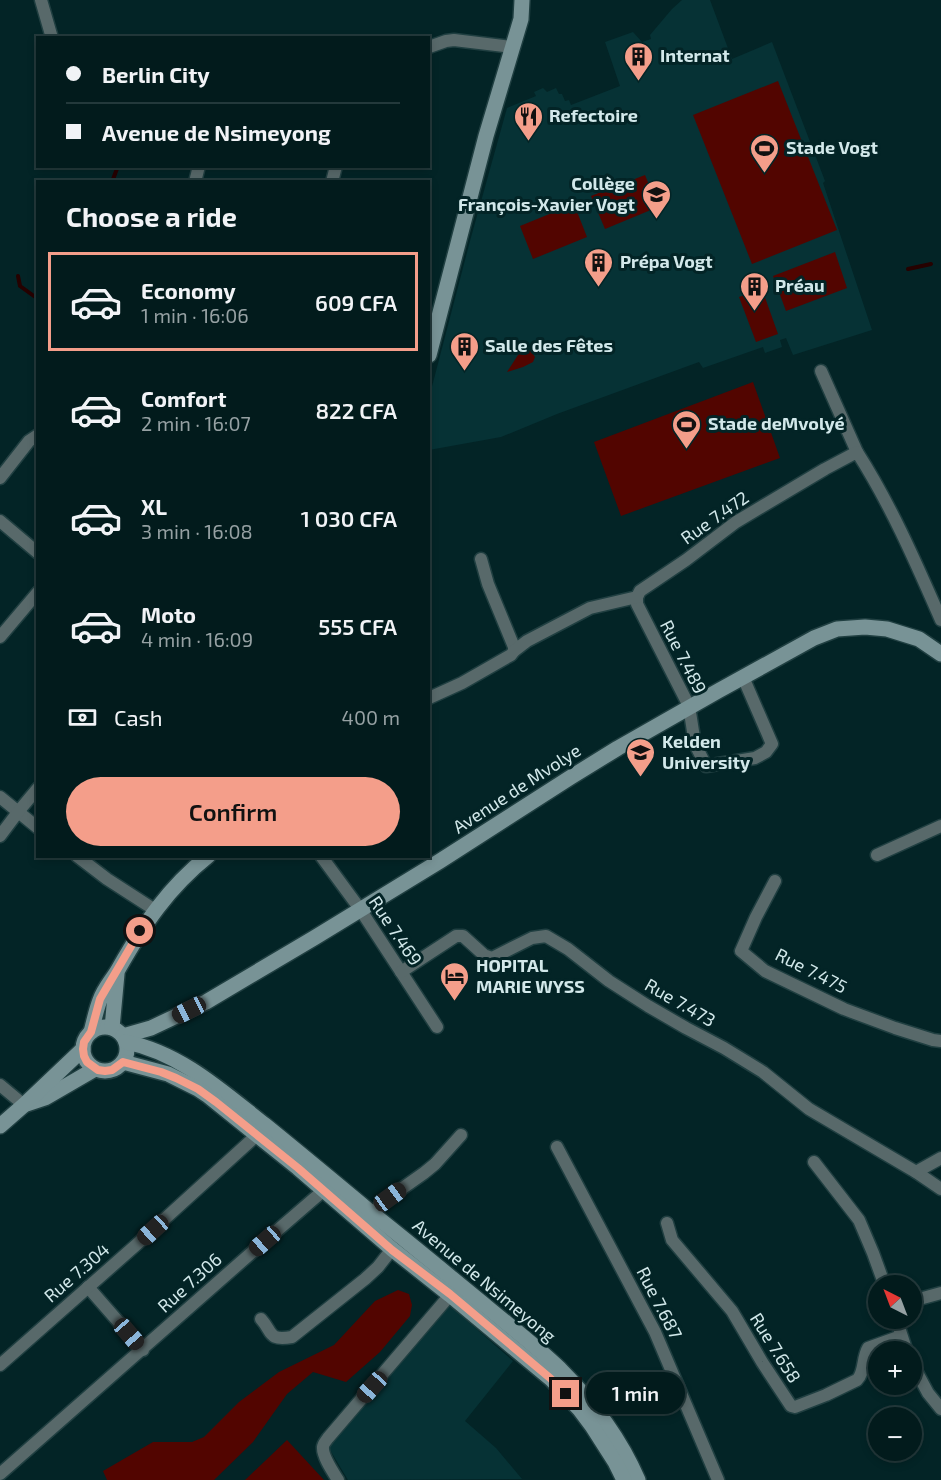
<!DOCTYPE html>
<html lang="en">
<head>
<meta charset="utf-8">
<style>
  body { margin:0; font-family:"Exo 2",sans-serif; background:#102829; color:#f1f3f6; height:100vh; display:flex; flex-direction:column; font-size:22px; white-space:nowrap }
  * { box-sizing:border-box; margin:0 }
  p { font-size:20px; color:#96a1a3 }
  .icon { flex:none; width:33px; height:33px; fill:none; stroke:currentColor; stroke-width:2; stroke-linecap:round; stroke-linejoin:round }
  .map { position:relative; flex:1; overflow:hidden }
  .panel { position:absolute; left:36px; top:180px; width:394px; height:678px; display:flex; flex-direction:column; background:#021b1c; border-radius:0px; box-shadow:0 3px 9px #0003,0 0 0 2px #23393b }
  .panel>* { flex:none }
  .hud { position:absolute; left:36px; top:36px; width:394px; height:132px; border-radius:0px; box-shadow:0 3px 9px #0003,0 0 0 2px #23393b; display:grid; align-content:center; height:132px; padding:0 30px; background:#021b1c }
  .needle { width:39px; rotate:318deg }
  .controls { position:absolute; left:868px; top:1275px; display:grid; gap:12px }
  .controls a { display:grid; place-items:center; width:54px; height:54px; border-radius:50%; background:#021b1c; box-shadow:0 3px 9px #0003,0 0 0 2px #23393b; font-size:30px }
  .end { position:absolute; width:27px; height:27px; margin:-14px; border:8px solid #f49e8a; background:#111; box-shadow:0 0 0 3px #111 }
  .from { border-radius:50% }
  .bubble { position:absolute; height:42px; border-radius:21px; background:#021b1c; box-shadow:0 3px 9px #0003,0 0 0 2px #23393b; font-size:20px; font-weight:600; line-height:42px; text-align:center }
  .car { position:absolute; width:18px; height:36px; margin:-18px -9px; border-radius:8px; box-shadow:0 0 4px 2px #0007; background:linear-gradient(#222 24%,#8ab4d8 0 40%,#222 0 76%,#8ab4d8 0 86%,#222 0) }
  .hud b { display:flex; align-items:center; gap:21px; height:57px; font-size:22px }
  .hud b+b { border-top:2px solid #23393b }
  .hud i { width:15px; height:15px; background:#f1f3f6 }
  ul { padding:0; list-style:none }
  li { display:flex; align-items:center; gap:18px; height:99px; margin:0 12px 9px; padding:0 18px; border:3px solid transparent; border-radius:0px }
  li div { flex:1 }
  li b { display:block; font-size:22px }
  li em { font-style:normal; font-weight:600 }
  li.current { border-color:#f49e8a }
  li>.icon { width:54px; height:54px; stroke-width:1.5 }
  h2 { padding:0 30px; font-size:27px; line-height:72px }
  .pay { display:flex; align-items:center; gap:15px; height:66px; padding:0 30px; font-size:22px }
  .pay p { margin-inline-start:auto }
  .button { display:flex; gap:12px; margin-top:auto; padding:12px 30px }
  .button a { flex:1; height:69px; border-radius:36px; background:#f49e8a; color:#111; font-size:24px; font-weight:600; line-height:69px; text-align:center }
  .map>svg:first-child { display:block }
  .built { fill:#063235 }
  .green { fill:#520500 }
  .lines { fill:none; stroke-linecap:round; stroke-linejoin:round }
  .stream { stroke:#260100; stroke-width:4 }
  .street-casing { stroke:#203f41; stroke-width:15 }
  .secondary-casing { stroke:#203f41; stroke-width:18 }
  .street { stroke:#58696a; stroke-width:12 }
  .secondary { stroke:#789396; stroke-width:15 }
  .route { stroke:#f49e8a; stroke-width:8 }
  .labels { text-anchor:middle; stroke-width:6; stroke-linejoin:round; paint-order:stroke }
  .poi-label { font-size:18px; font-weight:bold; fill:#d2e8ea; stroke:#032426; text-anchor:start }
  .street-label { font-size:18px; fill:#d2e8ea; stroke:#032426 }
</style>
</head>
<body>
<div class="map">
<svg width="941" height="1480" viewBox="0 0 941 1480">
  <rect width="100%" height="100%" fill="#032426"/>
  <g class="built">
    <path d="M 682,0 L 710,0 L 732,59 L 772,42 L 825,181 L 823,183 L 872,330 L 793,355 L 786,338 L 780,340 L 782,347 L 765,353 L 763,347 L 703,368 L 699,362 L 557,414 L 501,437 L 429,450 L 429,398 L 470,241 L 507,108 L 536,96 L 534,92 L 543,88 L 547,92 L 556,88 L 559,94 L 562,94 L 565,101 L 569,100 L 571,105 L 620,86 L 605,42 L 633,32 L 642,42 L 651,39 L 650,35 L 672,9 Z"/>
    <path d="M 448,1304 L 513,1361 L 465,1421 L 496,1448 L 522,1479 L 348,1480 L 327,1445 Z"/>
  </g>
  <g class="green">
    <path d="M 778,81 L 837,230 L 752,264 L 693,115 Z"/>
    <path d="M 645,175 L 658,207 L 605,229 L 591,196 Z"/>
    <path d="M 574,204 L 587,237 L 533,259 L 520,226 Z"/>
    <path d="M 835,252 L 847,288 L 786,311 L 773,276 Z"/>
    <path d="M 762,289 L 778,334 L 756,342 L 739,297 Z"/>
    <path d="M 525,350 L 531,351 L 535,357 L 533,362 L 523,367 L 507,372 L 518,355 Z"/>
    <path d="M 753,382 L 780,458 L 621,516 L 594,442 Z"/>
    <path d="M 398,1290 L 409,1294 L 412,1305 L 410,1316 L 380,1352 L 346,1382 L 313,1372 L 287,1394 L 253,1442 L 214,1480 L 107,1480 L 103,1471 L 153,1442 L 192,1442 L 204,1437 L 239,1402 L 279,1372 L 334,1345 L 375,1301 Z"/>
    <path d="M 287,1440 L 324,1480 L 245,1480 Z"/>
  </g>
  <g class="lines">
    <g class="stream">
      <path d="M 112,182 L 118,166"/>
      <path d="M 908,269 L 931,264"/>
      <path d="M 18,276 L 20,286 L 38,299"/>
    </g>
    <defs>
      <g id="street">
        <path d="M 41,0 L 52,38"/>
        <path d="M 429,47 L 446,41 L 454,40 L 512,47"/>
        <path d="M 195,182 L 199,166"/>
        <path d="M 332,182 L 336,166"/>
        <path d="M 821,371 L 857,452"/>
        <path d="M 0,478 L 29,441 L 38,435"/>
        <path d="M 0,521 L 38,553"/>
        <path d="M 481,559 L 488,584 L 514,647 L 514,651"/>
        <path d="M 637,597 L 637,604 L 689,706 L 695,744 L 706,766 L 755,758 L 766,752 L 772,744 L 743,677"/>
        <path d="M 0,637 L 38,592"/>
        <path d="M 429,698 L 462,683 L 511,655 L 514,651 L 527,641 L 590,608 L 637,597 L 640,591 L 686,560 L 736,522 L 825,469 L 857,452 C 891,505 916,563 941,620"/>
        <path d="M 0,797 L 38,828"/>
        <path d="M 0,836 L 18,812 L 38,788"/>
        <path d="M 877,855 L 941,826"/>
        <path d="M 77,856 L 107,879 L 155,910"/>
        <path d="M 321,856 L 360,909 L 437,1027"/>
        <path d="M 775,881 L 756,917 L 741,951 L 765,971 L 844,1009 L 895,1028 L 933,1040 L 941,1041"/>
        <path d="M 401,972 L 456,936 L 463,936 L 484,955 L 492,958 L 532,938 L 546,936 L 568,949 L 609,981 L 648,1006 L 686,1028 L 724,1048 L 763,1072 L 809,1109 L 916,1172 L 941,1189"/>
        <path d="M 0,1085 L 24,1105"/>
        <path d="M 557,1147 L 655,1332 L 718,1480"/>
        <path d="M 814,1162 L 859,1220 L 873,1253 L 885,1286"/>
        <path d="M 916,1172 L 941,1158"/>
        <path d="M 372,1213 L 390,1197 L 424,1173 L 435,1164 L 461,1135"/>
        <path d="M 667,1223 L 672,1240 L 732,1311 L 762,1362 L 791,1406 L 795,1407 L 826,1395 L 857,1380 C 865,1372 862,1358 868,1348 L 901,1336"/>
        <path d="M 88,1287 L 143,1350"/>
        <path d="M 912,1301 L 941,1293"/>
        <path d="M 896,1318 L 907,1352"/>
        <path d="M 261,1319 C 273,1332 267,1341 292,1337 L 365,1279 L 378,1267 L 392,1249"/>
        <path d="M 912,1363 L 928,1393 L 941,1409"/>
        <path d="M 0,1365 L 136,1245 L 257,1135"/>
        <path d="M 0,1474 L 250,1254 L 324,1190"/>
        <path d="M 338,1480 C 333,1472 322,1456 323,1447 C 323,1444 326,1441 328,1438 L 450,1295"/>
      </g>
      <g id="secondary">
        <path d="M 429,355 L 486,136 L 521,19 L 522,0"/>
        <circle cx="105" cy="1049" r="22"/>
        <path d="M 112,1028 L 117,974"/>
        <path d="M 91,1032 C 94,1021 96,1010 100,1000 C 104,988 113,979 119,968 C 144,924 168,888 208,856"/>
        <path d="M 123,1036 L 151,1028 L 206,1002 L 314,938 L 440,861 L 571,777 L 618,748 L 718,691 L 814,638 L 837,629 L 865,627 L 887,629 L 919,639 L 941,654"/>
        <path d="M 126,1042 C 181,1053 223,1092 265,1125 C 302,1155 338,1185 374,1215 C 412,1245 449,1276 487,1307 C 511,1327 537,1347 560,1369 C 592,1401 620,1438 638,1480"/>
        <path d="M 123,1062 L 168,1074 L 198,1089 L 207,1095 L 298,1168 L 392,1249 L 450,1295 L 551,1379 L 580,1410 L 592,1426 L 615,1462 L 624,1480"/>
        <path d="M 27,1104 L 45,1098 L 95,1069"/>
        <path d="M 0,1126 L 24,1105 L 83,1049"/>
      </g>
    </defs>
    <use href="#street" class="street-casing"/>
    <use href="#secondary" class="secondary-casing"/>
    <use href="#street" class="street"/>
    <use href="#secondary" class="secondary"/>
  </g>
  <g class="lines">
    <path class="route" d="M 140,931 L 100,999 L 91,1032 L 84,1042 L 83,1049 L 84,1056 L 87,1062 L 98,1070 L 105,1071 L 112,1070 L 123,1062 L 161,1072 L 176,1078 L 198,1089 L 216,1102 L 298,1168 L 392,1250 L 450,1294 L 550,1378 L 566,1394"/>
  </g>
  <defs>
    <symbol id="building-pin" viewBox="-11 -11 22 30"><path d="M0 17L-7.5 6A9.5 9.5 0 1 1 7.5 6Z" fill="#f49e8a" stroke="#032426"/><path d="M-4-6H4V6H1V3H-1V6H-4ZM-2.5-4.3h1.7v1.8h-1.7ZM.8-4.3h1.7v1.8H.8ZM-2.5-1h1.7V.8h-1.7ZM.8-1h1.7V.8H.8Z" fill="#111"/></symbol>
    <symbol id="restaurant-pin" viewBox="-11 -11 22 30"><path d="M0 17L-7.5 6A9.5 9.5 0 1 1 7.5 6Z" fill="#f49e8a" stroke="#032426"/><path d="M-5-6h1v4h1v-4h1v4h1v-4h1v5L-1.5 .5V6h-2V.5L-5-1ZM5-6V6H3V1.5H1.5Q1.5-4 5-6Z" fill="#111"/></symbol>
    <symbol id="stadium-pin" viewBox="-11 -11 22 30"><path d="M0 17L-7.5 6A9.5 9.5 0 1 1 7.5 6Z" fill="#f49e8a" stroke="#032426"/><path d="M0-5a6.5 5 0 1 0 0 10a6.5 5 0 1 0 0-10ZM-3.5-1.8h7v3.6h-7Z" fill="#111"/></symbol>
    <symbol id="school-pin" viewBox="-11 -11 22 30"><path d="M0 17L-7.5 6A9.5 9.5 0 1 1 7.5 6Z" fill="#f49e8a" stroke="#032426"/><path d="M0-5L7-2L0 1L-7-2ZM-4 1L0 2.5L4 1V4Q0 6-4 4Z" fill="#111"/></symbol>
    <symbol id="university-pin" viewBox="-11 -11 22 30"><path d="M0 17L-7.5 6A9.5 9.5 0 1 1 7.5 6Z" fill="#f49e8a" stroke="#032426"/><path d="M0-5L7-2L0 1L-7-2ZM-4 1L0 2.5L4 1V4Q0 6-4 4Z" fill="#111"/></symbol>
    <symbol id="hotel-pin" viewBox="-11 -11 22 30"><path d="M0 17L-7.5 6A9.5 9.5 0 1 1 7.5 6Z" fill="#f49e8a" stroke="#032426"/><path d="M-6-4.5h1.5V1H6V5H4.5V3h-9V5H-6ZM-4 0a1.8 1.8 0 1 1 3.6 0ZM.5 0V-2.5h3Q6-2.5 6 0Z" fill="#111"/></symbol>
  </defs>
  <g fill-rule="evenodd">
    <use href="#building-pin" x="622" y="40" width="33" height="45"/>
    <use href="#restaurant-pin" x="512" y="100" width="33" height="45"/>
    <use href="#stadium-pin" x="748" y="132" width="33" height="45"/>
    <use href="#school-pin" x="640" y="178" width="33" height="45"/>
    <use href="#building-pin" x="582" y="246" width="33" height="45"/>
    <use href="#building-pin" x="738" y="270" width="33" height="45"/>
    <use href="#building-pin" x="448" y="330" width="33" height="45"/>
    <use href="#stadium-pin" x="670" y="408" width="33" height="45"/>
    <use href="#university-pin" x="624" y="736" width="33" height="45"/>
    <use href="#hotel-pin" x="438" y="960" width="33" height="45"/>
  </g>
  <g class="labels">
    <g class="poi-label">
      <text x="660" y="62">Internat</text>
      <text x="549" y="122">Refectoire</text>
      <text x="786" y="154">Stade Vogt</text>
      <text x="635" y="190" text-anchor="end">Collège<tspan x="635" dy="21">François-Xavier Vogt</tspan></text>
      <text x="620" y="268">Prépa Vogt</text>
      <text x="775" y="292">Préau</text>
      <text x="485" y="352">Salle des Fêtes</text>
      <text x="708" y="430">Stade deMvolyé</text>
      <text x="662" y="748">Kelden<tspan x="662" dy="21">University</tspan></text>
      <text x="476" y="972">HOPITAL<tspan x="476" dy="21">MARIE WYSS</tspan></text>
    </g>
    <g class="street-label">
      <text transform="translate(715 518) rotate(-35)" y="6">Rue 7.472</text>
      <text transform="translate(683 657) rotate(63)" y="6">Rue 7.489</text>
      <text transform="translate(517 789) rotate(-33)" y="6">Avenue de Mvolye</text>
      <text transform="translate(395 931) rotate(56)" y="6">Rue 7.469</text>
      <text transform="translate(811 971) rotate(27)" y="6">Rue 7.475</text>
      <text transform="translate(680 1003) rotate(30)" y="6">Rue 7.473</text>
      <text transform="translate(77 1273) rotate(-41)" y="6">Rue 7.304</text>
      <text transform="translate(484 1281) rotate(40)" y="6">Avenue de Nsimeyong</text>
      <text transform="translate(190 1283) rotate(-42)" y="6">Rue 7.306</text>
      <text transform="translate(659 1303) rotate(63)" y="6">Rue 7.687</text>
      <text transform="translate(775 1348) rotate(58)" y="6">Rue 7.658</text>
    </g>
  </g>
</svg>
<div class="controls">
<a><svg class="needle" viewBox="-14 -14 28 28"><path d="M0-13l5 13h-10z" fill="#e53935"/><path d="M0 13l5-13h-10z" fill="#96a1a3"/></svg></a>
<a>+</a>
<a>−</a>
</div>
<i class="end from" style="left:140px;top:931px"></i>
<i class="end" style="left:566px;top:1394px"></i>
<div class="bubble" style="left:586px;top:1372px;width:99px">1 min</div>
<i class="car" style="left:189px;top:1010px;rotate:243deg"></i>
<i class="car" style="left:390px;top:1197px;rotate:54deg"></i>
<i class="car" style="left:153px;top:1230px;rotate:228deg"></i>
<i class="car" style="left:265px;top:1241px;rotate:229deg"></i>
<i class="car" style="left:129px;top:1334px;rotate:139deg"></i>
<i class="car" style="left:372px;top:1387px;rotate:222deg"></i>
<div class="hud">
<b><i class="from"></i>Berlin City</b>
<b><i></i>Avenue de Nsimeyong</b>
</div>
<section class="panel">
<h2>Choose a ride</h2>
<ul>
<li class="current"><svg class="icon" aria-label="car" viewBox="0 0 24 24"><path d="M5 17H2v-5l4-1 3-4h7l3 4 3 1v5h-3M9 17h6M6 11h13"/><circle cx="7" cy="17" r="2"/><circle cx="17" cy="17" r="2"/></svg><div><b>Economy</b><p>1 min · 16:06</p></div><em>609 CFA</em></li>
<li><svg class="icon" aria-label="car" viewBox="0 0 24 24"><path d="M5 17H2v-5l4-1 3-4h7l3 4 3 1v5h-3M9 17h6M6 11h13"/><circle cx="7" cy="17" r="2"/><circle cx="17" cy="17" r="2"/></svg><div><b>Comfort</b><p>2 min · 16:07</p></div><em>822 CFA</em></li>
<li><svg class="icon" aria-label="car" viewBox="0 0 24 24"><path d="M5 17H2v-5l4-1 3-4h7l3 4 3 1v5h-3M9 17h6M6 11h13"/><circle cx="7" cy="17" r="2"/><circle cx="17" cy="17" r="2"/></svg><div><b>XL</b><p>3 min · 16:08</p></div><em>1 030 CFA</em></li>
<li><svg class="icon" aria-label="car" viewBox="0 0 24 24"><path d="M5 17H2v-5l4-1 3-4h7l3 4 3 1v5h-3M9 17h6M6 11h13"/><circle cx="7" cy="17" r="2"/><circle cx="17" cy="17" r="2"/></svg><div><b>Moto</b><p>4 min · 16:09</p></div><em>555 CFA</em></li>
</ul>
<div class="pay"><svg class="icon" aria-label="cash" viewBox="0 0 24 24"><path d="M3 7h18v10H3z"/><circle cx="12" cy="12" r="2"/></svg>Cash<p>400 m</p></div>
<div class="button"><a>Confirm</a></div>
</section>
</div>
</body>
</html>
